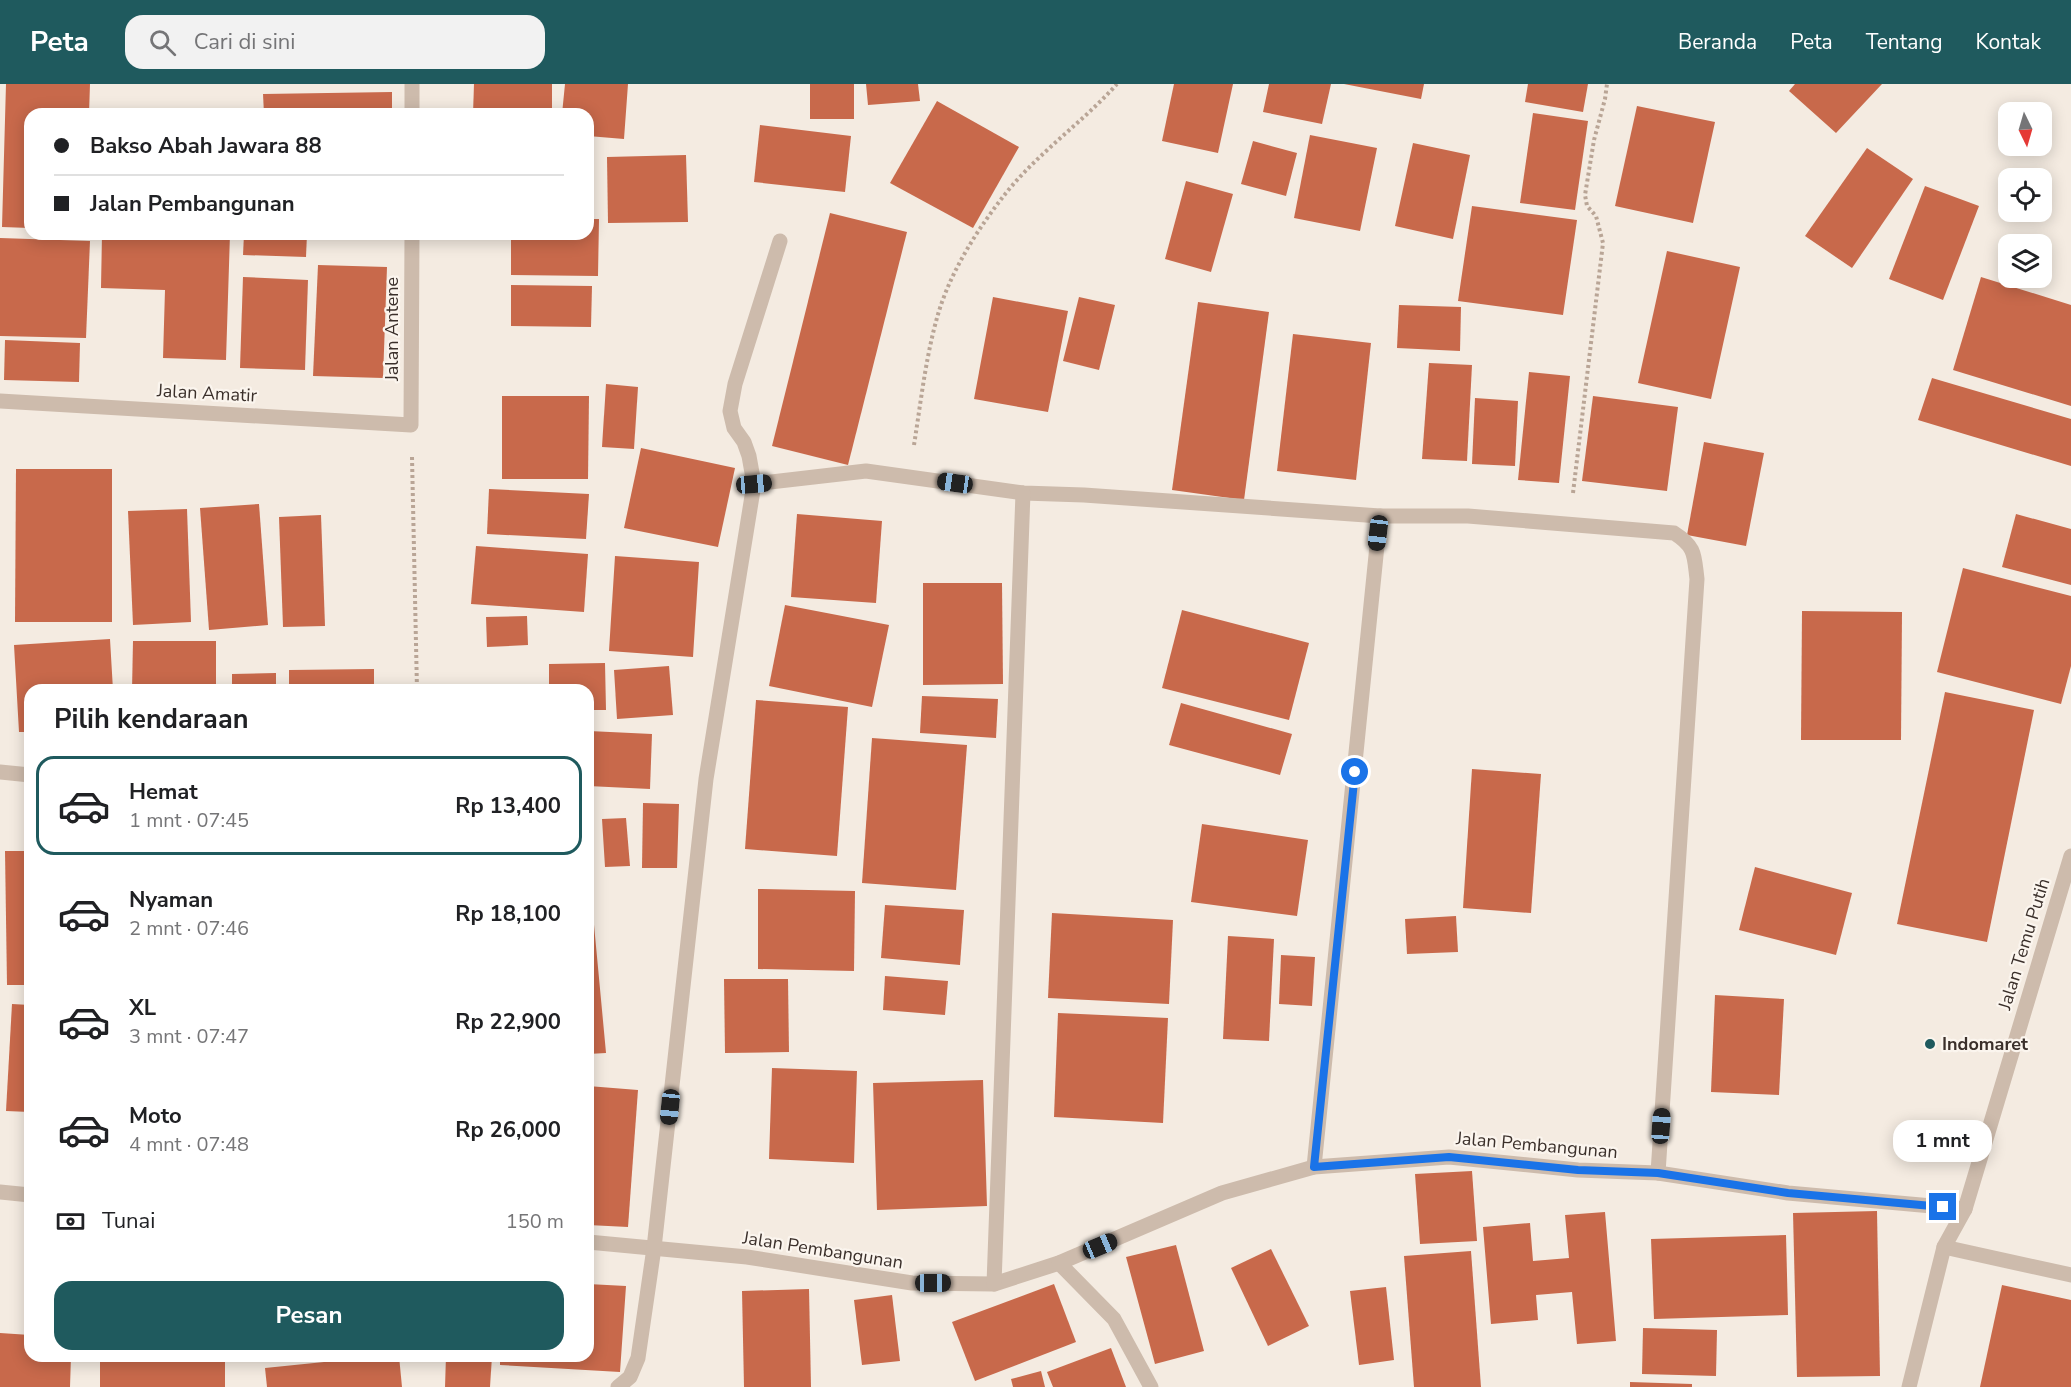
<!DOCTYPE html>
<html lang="id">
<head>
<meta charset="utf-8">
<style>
  body { margin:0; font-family:"Nunito Sans",sans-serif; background:#f2f2f2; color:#202124; height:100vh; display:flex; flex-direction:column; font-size:22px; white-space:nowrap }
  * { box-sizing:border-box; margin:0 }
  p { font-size:20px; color:#757577 }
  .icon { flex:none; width:33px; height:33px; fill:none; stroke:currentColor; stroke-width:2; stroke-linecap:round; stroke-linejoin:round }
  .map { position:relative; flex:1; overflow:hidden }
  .drawer { position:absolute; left:24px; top:600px; width:570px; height:678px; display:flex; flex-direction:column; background:#fff; border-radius:18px; box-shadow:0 3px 15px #0003 }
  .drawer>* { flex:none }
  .top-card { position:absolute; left:24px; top:24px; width:570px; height:132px; border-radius:18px; box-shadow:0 3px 15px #0003; display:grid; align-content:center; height:132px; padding:0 30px; background:#fff }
  .needle { width:39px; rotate:175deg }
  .controls { position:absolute; left:1998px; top:18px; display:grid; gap:12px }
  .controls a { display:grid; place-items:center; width:54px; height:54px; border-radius:12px; background:#fff; box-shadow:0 3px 15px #0003; font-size:30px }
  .end { position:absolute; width:27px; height:27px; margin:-14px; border:8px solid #1a73e8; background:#fff; box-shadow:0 0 0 3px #fff }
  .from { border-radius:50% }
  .bubble { position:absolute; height:42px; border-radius:18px; background:#fff; box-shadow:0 3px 15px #0003; font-size:20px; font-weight:700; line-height:42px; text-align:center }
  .car { position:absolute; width:18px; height:36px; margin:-18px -9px; border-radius:8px; box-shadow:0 0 4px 2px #0007; background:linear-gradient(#222 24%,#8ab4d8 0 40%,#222 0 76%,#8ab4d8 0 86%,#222 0) }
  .top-card b { display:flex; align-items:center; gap:21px; height:57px; font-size:22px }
  .top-card b+b { border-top:2px solid #e0e0e0 }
  .top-card i { width:15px; height:15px; background:#202124 }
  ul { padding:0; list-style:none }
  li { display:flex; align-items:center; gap:18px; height:99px; margin:0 12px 9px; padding:0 18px; border:3px solid transparent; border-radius:18px }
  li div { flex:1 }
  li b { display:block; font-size:22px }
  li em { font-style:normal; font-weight:700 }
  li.on { border-color:#1f5a5e }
  li>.icon { width:54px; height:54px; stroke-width:1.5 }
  h2 { padding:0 30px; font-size:27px; line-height:72px }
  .pay { display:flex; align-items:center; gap:15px; height:66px; padding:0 30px; font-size:22px }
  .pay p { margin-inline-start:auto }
  .primary-button { display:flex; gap:12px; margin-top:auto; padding:12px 30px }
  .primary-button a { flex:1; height:69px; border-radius:18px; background:#1f5a5e; color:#fff; font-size:24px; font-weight:700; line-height:69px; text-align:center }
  header { display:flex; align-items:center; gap:36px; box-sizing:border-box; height:84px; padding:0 30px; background:#1f5a5e; color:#fff }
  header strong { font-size:28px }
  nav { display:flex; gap:33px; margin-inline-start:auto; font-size:21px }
  .search { width:420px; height:54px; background:#f2f2f2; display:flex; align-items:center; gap:15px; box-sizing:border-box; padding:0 21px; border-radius:18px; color:#757577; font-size:22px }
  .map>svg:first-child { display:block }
  .building { fill:#c8694b }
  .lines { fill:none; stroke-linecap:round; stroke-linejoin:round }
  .path { stroke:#b9a596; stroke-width:4; stroke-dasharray:3 3; stroke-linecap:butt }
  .minor { stroke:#cdbbac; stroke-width:15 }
  .route { stroke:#1a73e8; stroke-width:8 }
  .poi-dot { fill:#1f5a5e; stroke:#fbf5ee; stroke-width:2 }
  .labels { text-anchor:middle; stroke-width:4.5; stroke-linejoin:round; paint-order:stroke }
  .street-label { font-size:18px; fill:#3b302b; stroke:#fbf5ee }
  .poi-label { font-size:18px; font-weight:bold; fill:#3b302b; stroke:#fbf5ee; text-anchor:start }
</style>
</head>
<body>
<header>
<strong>Peta</strong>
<div class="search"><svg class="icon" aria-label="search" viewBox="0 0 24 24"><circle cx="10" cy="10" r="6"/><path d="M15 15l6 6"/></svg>Cari di sini</div>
<nav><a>Beranda</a><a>Peta</a><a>Tentang</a><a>Kontak</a></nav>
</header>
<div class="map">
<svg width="2071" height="1303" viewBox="0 0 2071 1303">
  <rect width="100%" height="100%" fill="#f4ebe1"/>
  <g class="building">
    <path d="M 6,0 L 90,0 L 89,30 L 30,30 L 30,144 L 2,143 Z"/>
    <path d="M 474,0 L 552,0 L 552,30 L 473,30 Z"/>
    <path d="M 565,0 L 628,0 L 624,55 L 588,52 L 588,30 L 562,30 Z"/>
    <rect x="810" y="0" width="44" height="35"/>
    <path d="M 866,0 L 918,0 L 920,17 L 868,21 Z"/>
    <path d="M 1174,0 L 1233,0 L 1218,69 L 1162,57 Z"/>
    <path d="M 1269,0 L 1331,0 L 1322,40 L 1263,28 Z"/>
    <path d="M 1344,0 L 1424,0 L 1421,15 Z"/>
    <path d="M 1528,0 L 1588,0 L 1583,28 L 1525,18 Z"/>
    <path d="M 1795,0 L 1882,0 L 1836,49 L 1789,7 Z"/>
    <path d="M 392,8 L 392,30 L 264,30 L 263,10 Z"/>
    <path d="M 937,17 L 1019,63 L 973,144 L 890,99 Z"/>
    <path d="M 1637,22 L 1715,38 L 1693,139 L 1615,122 Z"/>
    <path d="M 1533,29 L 1588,37 L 1575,126 L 1520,119 Z"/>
    <path d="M 760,41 L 851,52 L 845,108 L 754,98 Z"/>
    <path d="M 1310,51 L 1377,64 L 1360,147 L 1294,134 Z"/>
    <path d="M 1253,57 L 1297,69 L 1286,112 L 1241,100 Z"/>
    <path d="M 1413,59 L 1470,71 L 1453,155 L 1395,142 Z"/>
    <path d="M 1867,64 L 1913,95 L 1852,184 L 1805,152 Z"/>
    <path d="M 686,71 L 688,138 L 608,139 L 607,73 Z"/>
    <path d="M 1186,97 L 1233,110 L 1211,188 L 1165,175 Z"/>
    <path d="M 1925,102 L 1979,122 L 1943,216 L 1889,195 Z"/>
    <path d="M 1472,122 L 1577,136 L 1563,231 L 1458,217 Z"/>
    <path d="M 830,129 L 907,148 L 848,381 L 772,362 Z"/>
    <path d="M 588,135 L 599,135 L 598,192 L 511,191 L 511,150 L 588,150 Z"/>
    <path d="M 102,150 L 230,150 L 226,276 L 163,274 L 165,206 L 101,204 Z"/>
    <path d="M 244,150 L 307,150 L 306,173 L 243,171 Z"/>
    <path d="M 0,154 L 90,157 L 86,254 L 0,252 Z"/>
    <path d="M 1667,167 L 1740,183 L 1711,315 L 1638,299 Z"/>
    <path d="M 318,181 L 387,183 L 383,294 L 313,292 Z"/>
    <path d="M 243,193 L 308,196 L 305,286 L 240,284 Z"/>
    <path d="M 1981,193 L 2071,221 L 2071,322 L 1953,286 Z"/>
    <path d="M 511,201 L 592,202 L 591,243 L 511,242 Z"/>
    <path d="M 993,213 L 1068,227 L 1048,328 L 974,315 Z"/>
    <path d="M 1079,213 L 1115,221 L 1099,286 L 1063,277 Z"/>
    <path d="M 1198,218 L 1269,228 L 1244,416 L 1172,406 Z"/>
    <path d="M 1399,221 L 1461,223 L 1460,267 L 1397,264 Z"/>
    <path d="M 1293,250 L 1371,259 L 1356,396 L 1277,387 Z"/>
    <path d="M 5,256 L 80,259 L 79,298 L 4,296 Z"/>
    <path d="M 1429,279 L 1472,281 L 1467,377 L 1422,375 Z"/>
    <path d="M 1529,288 L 1570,292 L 1559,399 L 1518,396 Z"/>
    <path d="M 1932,294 L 2071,335 L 2071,382 L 1918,336 Z"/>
    <path d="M 606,300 L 638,303 L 634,365 L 602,363 Z"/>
    <path d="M 502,312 L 589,312 L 588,395 L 502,395 Z"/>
    <path d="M 1593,312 L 1678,323 L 1667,407 L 1582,397 Z"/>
    <path d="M 1475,314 L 1518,317 L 1515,382 L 1472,380 Z"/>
    <path d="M 1704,358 L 1764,369 L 1746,462 L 1687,451 Z"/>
    <path d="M 641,364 L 735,384 L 718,463 L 624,444 Z"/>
    <path d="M 16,385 L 112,385 L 112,538 L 15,538 Z"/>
    <path d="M 489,405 L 589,410 L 586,455 L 487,450 Z"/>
    <path d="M 259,420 L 268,541 L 209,546 L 200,424 Z"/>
    <path d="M 187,425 L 191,538 L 133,541 L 128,427 Z"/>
    <path d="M 797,430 L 882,437 L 876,519 L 791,513 Z"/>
    <path d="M 2016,430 L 2071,445 L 2071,501 L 2002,483 Z"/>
    <path d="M 321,431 L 325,542 L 283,543 L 279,433 Z"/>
    <path d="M 476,462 L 588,470 L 584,528 L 471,520 Z"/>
    <path d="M 615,472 L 699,478 L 693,573 L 609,567 Z"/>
    <path d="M 1963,484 L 2071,512 L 2071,582 L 2061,620 L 1937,588 Z"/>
    <path d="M 923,499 L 1002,499 L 1003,600 L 923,601 Z"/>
    <path d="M 785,521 L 889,541 L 872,623 L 769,602 Z"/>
    <path d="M 1182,526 L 1309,559 L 1289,636 L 1162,604 Z"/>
    <path d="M 1802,527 L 1902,528 L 1901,656 L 1801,656 Z"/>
    <path d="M 527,532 L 528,561 L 487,563 L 486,533 Z"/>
    <path d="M 110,555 L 113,606 L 30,606 L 30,648 L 19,648 L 14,561 Z"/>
    <path d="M 133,557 L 216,557 L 216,606 L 132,606 Z"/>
    <path d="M 605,579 L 606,626 L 588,626 L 588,606 L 549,606 L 549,580 Z"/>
    <path d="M 669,582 L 673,631 L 617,635 L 614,586 Z"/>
    <path d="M 374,585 L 374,606 L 289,606 L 289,586 Z"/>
    <path d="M 276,589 L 276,606 L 232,606 L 232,590 Z"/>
    <path d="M 1945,608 L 2034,626 L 1987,858 L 1897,840 Z"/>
    <path d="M 922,612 L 998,615 L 996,654 L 920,649 Z"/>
    <path d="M 756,616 L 848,623 L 837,772 L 745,765 Z"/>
    <path d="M 1181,619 L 1292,650 L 1280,691 L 1169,661 Z"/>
    <path d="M 589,647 L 652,650 L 650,705 L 588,702 Z"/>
    <path d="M 872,654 L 967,661 L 956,806 L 862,799 Z"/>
    <path d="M 1472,685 L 1541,690 L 1531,829 L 1463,824 Z"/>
    <path d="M 643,719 L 679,720 L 677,784 L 642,784 Z"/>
    <path d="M 626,734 L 630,782 L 605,783 L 602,735 Z"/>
    <path d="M 1202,740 L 1308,756 L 1297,832 L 1191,818 Z"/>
    <path d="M 5,767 L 30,767 L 30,901 L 7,901 Z"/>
    <path d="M 1755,783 L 1852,809 L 1836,871 L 1739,846 Z"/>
    <path d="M 758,805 L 855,807 L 854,887 L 758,885 Z"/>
    <path d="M 885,821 L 964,826 L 960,881 L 881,874 Z"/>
    <path d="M 1052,829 L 1173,836 L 1169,920 L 1048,914 Z"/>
    <path d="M 1456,832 L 1458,868 L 1407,870 L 1405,835 Z"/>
    <path d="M 588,841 L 594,841 L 606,969 L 588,970 Z"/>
    <path d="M 1228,852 L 1274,855 L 1269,957 L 1223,955 Z"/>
    <path d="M 1281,871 L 1315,873 L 1312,922 L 1279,920 Z"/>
    <path d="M 885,892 L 948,897 L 945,931 L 883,926 Z"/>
    <path d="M 724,895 L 788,895 L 789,968 L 725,969 Z"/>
    <path d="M 1715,911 L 1784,915 L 1779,1011 L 1711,1008 Z"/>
    <path d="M 12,920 L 30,921 L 30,1028 L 6,1027 Z"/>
    <path d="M 1058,929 L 1168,934 L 1163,1039 L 1054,1033 Z"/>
    <path d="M 772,984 L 857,987 L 854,1079 L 769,1075 Z"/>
    <path d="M 983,996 L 987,1122 L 877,1126 L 873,999 Z"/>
    <path d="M 588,1002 L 638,1006 L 628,1143 L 588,1141 Z"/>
    <path d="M 1472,1087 L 1477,1157 L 1420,1160 L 1415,1090 Z"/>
    <path d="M 1877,1127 L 1880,1292 L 1797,1293 L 1793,1129 Z"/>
    <path d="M 1605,1128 L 1616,1257 L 1577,1260 L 1572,1208 L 1536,1211 L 1538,1236 L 1491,1240 L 1483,1143 L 1530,1139 L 1533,1177 L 1569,1174 L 1565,1131 Z"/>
    <path d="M 1786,1151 L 1788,1231 L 1654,1235 L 1651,1155 Z"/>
    <path d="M 1176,1161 L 1204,1267 L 1155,1280 L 1126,1173 Z"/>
    <path d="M 1271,1165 L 1309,1242 L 1268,1262 L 1231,1184 Z"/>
    <path d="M 1471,1167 L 1481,1303 L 1414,1303 L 1404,1172 Z"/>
    <path d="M 588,1200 L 626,1202 L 620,1288 L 500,1281 L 500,1272 L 588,1272 Z"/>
    <path d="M 1054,1200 L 1076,1258 L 975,1297 L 952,1238 Z"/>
    <path d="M 2002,1201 L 2071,1216 L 2071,1303 L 1980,1303 Z"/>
    <path d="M 1386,1203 L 1394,1276 L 1359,1281 L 1350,1207 Z"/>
    <path d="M 809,1205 L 811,1303 L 744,1303 L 742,1207 Z"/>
    <path d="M 892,1211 L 900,1277 L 862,1281 L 854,1216 Z"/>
    <path d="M 1643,1244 L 1717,1246 L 1716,1292 L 1642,1290 Z"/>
    <path d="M 0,1249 L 30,1251 L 30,1272 L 71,1272 L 70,1303 L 0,1303 Z"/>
    <path d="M 1111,1264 L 1126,1303 L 1053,1303 L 1047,1288 Z"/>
    <rect x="100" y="1272" width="125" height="31"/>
    <path d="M 383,1272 L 399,1272 L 402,1303 L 267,1303 L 265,1284 Z"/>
    <path d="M 446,1272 L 492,1272 L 490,1303 L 445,1303 Z"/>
    <path d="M 1041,1287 L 1045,1303 L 1013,1303 L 1011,1295 Z"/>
    <path d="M 1630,1298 L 1692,1300 L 1692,1303 L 1630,1303 Z"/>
  </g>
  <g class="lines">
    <g class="path">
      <path d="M 914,361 C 921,317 926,270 939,227 C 952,185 979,143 1006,109 C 1039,68 1082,39 1117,0"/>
      <path d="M 412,373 L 417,606"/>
      <path d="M 1573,409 L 1603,159 L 1596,132 L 1587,122 L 1585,111 L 1594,56 L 1605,15 L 1607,0"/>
    </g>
    <g class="minor">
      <path d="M 412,30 L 412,0"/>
      <path d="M 0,317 L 411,341 L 412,150"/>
      <path d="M 754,400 L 866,387 L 1023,409 L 1084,411 L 1380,432 L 1468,432 L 1674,449 C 1696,463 1694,471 1697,495 L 1658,1089"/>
      <path d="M 0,688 L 30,691"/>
      <path d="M 1314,1083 L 1380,432"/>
      <path d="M 0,1108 L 30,1111"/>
      <path d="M 588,1158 L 747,1173 L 912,1199 L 994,1200 L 1059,1179 L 1222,1109 L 1314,1083 L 1449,1073 L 1578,1086 L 1658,1089 L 1788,1109 L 1965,1125"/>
      <path d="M 1944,1163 L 2071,1191"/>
      <path d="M 1059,1179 L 1114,1235 L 1151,1303"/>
      <path d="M 994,1200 L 1023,409"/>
      <path d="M 618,1303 L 630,1293 L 638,1274 L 654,1164 L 706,695 L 754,400 L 749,372 L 744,358 L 734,344 L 730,327 L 735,300 L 780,157"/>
      <path d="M 1909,1303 L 1944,1163 L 1965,1125 L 2071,772"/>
    </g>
  </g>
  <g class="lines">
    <path class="route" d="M 1355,688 L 1314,1083 L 1449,1073 L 1578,1086 L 1658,1089 L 1788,1109 L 1943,1123"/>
  </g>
  <circle class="poi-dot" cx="1930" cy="960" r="6"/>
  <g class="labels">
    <g class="street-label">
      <text transform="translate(392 245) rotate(-90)" y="6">Jalan Antene</text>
      <text transform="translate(207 309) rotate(3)" y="6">Jalan Amatir</text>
      <text transform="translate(2024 860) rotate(-73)" y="6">Jalan Temu Putih</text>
      <text transform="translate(1537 1061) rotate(5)" y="6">Jalan Pembangunan</text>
      <text transform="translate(823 1166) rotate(9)" y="6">Jalan Pembangunan</text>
    </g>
    <g class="poi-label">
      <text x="1942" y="966">Indomaret</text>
    </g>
  </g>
</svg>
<div class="controls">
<a><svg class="needle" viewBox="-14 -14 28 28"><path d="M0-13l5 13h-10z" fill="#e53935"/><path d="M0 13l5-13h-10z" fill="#757577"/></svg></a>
<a><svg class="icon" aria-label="locate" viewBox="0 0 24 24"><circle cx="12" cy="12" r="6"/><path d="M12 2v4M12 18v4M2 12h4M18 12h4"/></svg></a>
<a><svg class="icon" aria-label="layers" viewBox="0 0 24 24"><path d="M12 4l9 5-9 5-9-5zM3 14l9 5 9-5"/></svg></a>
</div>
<i class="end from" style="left:1355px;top:688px"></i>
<i class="end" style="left:1943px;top:1123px"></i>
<div class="bubble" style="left:1893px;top:1036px;width:99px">1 mnt</div>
<i class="car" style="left:955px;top:399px;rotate:278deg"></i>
<i class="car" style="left:754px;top:400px;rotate:85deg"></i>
<i class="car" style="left:1378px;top:449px;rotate:187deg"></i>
<i class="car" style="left:670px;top:1023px;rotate:186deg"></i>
<i class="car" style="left:1661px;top:1042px;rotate:4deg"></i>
<i class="car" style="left:1100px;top:1162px;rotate:67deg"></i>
<i class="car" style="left:933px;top:1199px;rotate:90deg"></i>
<div class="top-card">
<b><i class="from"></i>Bakso Abah Jawara 88</b>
<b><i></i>Jalan Pembangunan</b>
</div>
<section class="drawer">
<h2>Pilih kendaraan</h2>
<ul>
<li class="on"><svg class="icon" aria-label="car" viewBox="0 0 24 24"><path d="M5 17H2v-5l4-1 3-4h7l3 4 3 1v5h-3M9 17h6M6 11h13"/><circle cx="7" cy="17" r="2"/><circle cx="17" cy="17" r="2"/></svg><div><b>Hemat</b><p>1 mnt · 07:45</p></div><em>Rp 13,400</em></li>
<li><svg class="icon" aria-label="car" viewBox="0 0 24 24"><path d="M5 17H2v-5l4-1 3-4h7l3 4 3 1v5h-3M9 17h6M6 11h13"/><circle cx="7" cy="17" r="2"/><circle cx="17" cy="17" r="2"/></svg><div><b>Nyaman</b><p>2 mnt · 07:46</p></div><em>Rp 18,100</em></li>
<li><svg class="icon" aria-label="car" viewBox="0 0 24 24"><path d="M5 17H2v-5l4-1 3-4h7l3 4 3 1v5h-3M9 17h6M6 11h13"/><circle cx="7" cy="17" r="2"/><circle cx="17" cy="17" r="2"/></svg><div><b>XL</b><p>3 mnt · 07:47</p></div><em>Rp 22,900</em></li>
<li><svg class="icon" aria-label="car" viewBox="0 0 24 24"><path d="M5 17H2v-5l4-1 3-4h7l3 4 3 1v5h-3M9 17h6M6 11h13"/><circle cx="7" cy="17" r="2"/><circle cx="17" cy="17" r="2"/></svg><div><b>Moto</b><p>4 mnt · 07:48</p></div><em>Rp 26,000</em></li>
</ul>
<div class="pay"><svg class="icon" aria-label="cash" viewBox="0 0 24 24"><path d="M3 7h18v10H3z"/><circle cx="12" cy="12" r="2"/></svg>Tunai<p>150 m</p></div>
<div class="primary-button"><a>Pesan</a></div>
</section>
</div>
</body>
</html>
